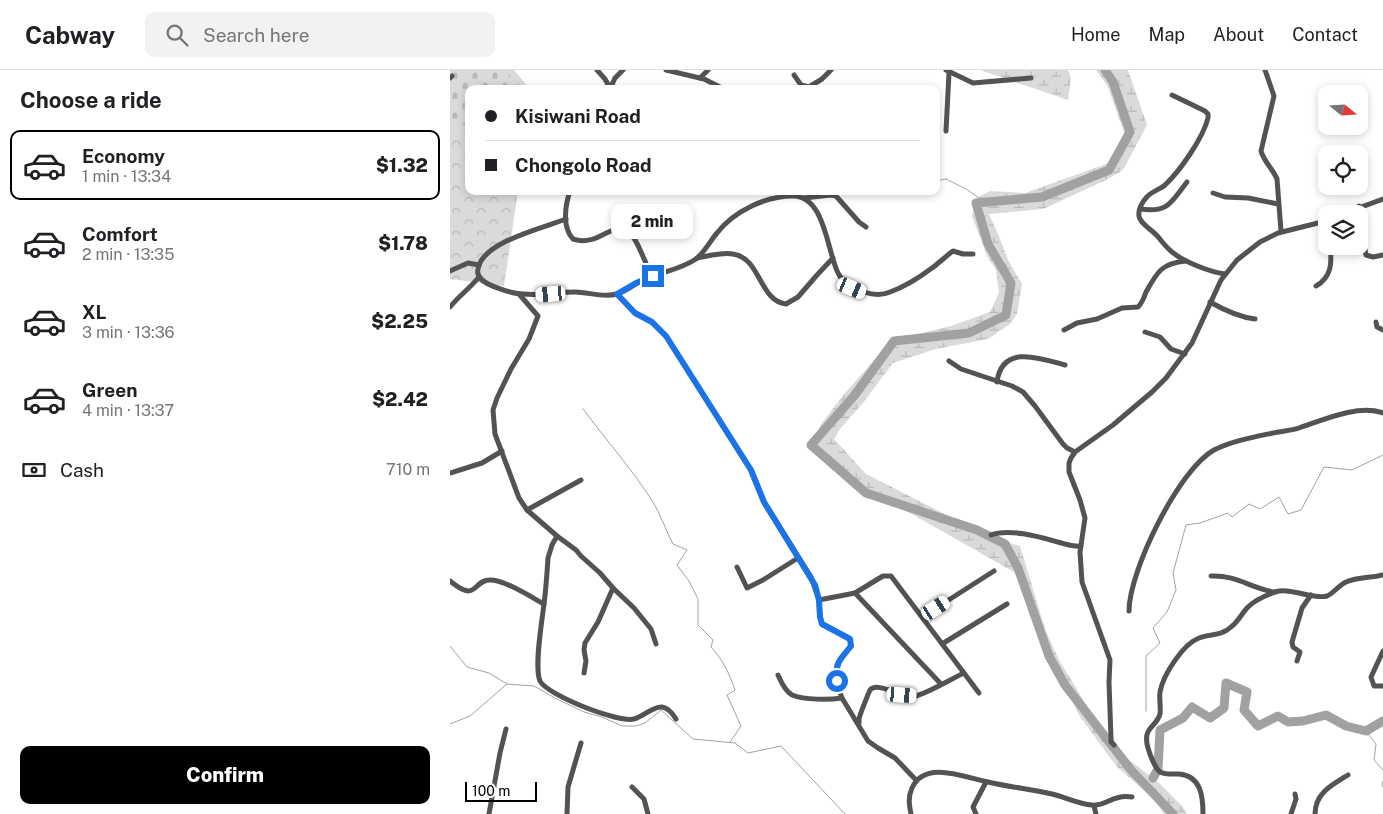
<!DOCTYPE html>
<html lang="en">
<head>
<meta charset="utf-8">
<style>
  body { margin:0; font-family:"Public Sans",sans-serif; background:#f2f2f2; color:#202124; height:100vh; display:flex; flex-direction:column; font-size:19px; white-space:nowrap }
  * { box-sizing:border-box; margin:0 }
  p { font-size:16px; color:#757577 }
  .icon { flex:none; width:28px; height:28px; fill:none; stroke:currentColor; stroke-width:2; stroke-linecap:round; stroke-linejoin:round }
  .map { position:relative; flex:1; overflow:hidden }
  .details { display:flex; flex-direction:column; background:#fff; width:450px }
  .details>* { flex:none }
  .hud { position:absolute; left:15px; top:15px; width:475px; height:110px; border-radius:10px; box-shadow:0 2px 8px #0003; display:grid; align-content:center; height:110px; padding:0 20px; background:#fff }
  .needle { width:32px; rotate:108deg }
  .tools { position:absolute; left:868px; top:15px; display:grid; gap:10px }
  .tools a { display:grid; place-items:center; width:50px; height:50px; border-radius:10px; background:#fff; box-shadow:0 2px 8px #0003; font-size:25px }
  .scale { position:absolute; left:15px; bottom:12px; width:72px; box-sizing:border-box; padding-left:5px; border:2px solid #000; border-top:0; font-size:14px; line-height:18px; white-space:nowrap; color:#000; -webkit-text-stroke:4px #fff; paint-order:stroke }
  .end { position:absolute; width:22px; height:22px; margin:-11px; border:6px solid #1a73e8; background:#fff; box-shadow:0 0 0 2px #fff }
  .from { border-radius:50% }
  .bubble { position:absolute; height:35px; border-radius:10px; background:#fff; box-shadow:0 2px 8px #0003; font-size:16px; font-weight:800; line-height:35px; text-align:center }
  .car { position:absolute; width:15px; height:30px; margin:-15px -8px; border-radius:6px; box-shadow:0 0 4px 1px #0007; background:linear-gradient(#fff 24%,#345 0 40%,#fff 0 76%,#345 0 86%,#fff 0) }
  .hud b { display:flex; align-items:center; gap:18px; height:48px; font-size:19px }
  .hud b+b { border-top:1px solid #e0e0e0 }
  .hud i { width:12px; height:12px; background:#202124 }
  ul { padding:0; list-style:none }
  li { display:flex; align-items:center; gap:15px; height:70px; margin:0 10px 8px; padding:0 10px; border:2px solid transparent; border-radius:10px }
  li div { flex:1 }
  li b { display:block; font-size:19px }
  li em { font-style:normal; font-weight:800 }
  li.on { border-color:#000 }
  li>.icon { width:45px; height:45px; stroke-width:1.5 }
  h2 { padding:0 20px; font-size:22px; line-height:60px }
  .pay { display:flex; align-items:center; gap:12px; height:55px; padding:0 20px; font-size:19px }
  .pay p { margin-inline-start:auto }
  .action { display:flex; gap:10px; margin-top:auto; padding:10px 20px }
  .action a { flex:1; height:58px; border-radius:10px; background:#000; color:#fff; font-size:20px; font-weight:800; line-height:58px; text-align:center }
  header { display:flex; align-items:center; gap:30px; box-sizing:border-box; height:70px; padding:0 25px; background:#fff; border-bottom:1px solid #e0e0e0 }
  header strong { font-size:24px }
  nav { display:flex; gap:28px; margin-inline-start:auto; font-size:18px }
  .search { width:350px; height:45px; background:#f2f2f2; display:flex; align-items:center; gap:12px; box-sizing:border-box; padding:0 18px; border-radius:10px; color:#757577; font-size:19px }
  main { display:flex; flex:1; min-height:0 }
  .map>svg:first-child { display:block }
  .forest { fill:url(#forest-crowns) }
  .wetland { fill:url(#wetland-marsh) }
  .cemetery { fill:url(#cemetery-stones) }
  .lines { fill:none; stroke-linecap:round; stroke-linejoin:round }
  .stream { stroke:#a1a1a1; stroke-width:1 }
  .river { stroke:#a1a1a1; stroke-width:9 }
  .minor { stroke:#535353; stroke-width:5 }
  .route { stroke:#1a73e8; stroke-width:6 }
</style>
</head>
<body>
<header>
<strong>Cabway</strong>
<div class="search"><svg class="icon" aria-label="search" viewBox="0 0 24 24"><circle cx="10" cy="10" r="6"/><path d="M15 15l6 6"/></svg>Search here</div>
<nav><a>Home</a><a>Map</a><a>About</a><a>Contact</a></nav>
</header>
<main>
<section class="details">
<h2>Choose a ride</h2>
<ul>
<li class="on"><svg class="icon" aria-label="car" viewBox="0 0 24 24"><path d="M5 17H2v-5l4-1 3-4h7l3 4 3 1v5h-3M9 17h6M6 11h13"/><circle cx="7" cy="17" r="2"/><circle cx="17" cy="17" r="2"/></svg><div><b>Economy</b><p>1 min · 13:34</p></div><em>$1.32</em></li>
<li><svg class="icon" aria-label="car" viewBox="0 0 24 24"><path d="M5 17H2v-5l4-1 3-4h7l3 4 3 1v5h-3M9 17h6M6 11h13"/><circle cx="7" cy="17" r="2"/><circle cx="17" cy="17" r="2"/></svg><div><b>Comfort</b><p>2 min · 13:35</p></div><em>$1.78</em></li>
<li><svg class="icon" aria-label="car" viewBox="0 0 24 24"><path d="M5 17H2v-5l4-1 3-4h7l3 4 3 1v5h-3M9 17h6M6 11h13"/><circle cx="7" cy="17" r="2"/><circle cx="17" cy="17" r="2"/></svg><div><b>XL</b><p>3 min · 13:36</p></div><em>$2.25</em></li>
<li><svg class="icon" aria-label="car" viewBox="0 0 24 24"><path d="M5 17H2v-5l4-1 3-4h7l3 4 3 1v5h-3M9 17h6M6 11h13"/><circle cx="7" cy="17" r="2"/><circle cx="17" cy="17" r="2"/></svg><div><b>Green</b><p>4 min · 13:37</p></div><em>$2.42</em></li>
</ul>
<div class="pay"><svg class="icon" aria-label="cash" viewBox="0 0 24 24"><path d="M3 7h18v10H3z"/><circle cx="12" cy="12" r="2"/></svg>Cash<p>710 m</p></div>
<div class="action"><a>Confirm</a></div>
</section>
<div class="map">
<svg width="933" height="744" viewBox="0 0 933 744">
  <defs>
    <pattern id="forest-crowns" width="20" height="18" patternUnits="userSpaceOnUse" patternTransform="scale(1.25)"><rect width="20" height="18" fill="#dadada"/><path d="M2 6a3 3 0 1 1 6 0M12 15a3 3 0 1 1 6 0" fill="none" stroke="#b9b9b9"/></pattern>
    <pattern id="wetland-marsh" width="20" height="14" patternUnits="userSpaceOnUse" patternTransform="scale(1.25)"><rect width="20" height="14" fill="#dadada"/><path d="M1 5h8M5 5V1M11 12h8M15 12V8" fill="none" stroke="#b9b9b9"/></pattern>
    <pattern id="cemetery-stones" width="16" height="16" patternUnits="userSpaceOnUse" patternTransform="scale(1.25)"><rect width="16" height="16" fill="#dadada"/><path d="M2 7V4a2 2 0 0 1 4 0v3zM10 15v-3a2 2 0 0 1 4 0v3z" fill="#b9b9b9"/></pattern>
  </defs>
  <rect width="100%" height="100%" fill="#fff"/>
  <path class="forest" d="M 0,0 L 64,0 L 80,19 L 19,19 L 19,121 L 68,121 L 54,216 L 0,209 Z"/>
  <g class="wetland">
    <path d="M 530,0 L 618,0 L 621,8 L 618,30 Z"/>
    <path d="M 646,0 L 678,0 L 697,55 L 673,100 L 656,110 L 593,139 L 539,144 L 548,164 L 558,190 L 572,214 L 567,244 L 560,254 L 538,269 L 486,279 L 443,293 L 412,334 L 390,359 L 384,369 L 416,404 L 540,467 L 570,476 L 595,559 L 609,590 L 662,677 L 708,712 L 732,736 L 737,744 L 714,744 L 702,727 L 667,697 L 629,645 L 606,599 L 592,566 L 573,507 L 460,443 L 415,422 L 361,377 L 371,354 L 395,323 L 442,270 L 501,256 L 540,242 L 549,223 L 546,200 L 537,186 L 522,146 L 526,129 L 540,121 L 575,123 L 659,93 L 675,65 L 658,17 Z"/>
  </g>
  <path class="cemetery" d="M 0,0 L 52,0 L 58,3 L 60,14 L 58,19 L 19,19 L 19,55 L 0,56 Z"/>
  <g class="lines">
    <g class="stream">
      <path d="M 486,111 L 496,109 L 516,119 L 535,132"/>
      <path d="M 133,339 C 156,370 182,399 203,432 C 211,445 216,461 223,474 L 237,480 L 227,495 L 239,511 L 248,529 L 248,555 L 263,570 L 261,577 C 273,590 279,603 285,620 L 277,625 L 291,656 L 280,672"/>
      <path d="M 0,576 L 17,597 L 39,603 L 57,614"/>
      <path d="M 696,641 L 696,586 L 710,573 L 703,558 L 717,542 L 726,520 L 723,503 L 736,455 L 750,453 L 778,443 L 782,447 L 799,434 L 810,439 L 829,427 L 838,444 L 851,440 L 874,397 L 902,400 L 933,385"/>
      <path d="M 0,654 L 20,646 L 57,614 L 84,616 L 105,628 L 134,642 L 152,647 L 172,656 L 186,656 L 195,653 L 211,640 L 243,669 L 285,673 L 298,683 L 331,676 L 395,744"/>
      <path d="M 916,661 L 926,674 L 924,690 L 933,700"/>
      <path d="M 933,711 L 932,715 L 933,717"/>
    </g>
    <g class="river">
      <path d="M 655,0 L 663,12 L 680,62 L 659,100 L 592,127 L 526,133 L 538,174 L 561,213 L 556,245 L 519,263 L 444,271 L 404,326 L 361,375 L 416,423 L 527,460 L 555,474 L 568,498 L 599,586 L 615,615 L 681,700 L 723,744"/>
      <path d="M 703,708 L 708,699 L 710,660 L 733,648 L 742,637 L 760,648 L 774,638 L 776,613 L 797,622 L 794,640 L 808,656 L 828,646 L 838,652 L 853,651 L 876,645 L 896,656 L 916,661 L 933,651"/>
    </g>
    <g class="minor">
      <path d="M 147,0 L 155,9 L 160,18"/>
      <path d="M 216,0 L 254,9 L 274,19"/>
      <path d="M 496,0 L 523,13 L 581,8"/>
      <path d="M 815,0 L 824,26 L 811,81 C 814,92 823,99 827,109 L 831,161"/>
      <path d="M 344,5 L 351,15 L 359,17 L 372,9 L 381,0"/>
      <path d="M 0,8 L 2,6"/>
      <path d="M 250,8 L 258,0"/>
      <path d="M 160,19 L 165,8 L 173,0"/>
      <path d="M 722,25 L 755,41 L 758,44 L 758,48 C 753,68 730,101 715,115 C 709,120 700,122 696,128 C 692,132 688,140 689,146 C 690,154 704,161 709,168 C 713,173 717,178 722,182 C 734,192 760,202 775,204"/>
      <path d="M 496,61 L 499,3"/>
      <path d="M 120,121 C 115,136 112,157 123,169 C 148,177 160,153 175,160 C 188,165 194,195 203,206"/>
      <path d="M 763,123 L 775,127 L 798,128 L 828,134"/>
      <path d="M 354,128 L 381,125 L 386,126 L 409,152 L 416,157"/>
      <path d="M 909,136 L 911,159 L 916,185 L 923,187 L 933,185"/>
      <path d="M 690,139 C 719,143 721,132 737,112"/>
      <path d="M 892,144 L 933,129"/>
      <path d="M 116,149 C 93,158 32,172 28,199 C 27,203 28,206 31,209 C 37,216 64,224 73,224 C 91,226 108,222 125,222 C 138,222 154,228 167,224 C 176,222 184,214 193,210 C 210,202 230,200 246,189 C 255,182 260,171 267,163 C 284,141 316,126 343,126 C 375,126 377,181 388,203 C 393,213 403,219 414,222 C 423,225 431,226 440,222 C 454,217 470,207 482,198 C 489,193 496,186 503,181 L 513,184 L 523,184"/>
      <path d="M 871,153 L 876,165"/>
      <path d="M 247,188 C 259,186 272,182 283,184 C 311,188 309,231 336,234 L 348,227 L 367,205 L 383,188"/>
      <path d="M 0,201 L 18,193 L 29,195"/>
      <path d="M 866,216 C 882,207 882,192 880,176"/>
      <path d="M 69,224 L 88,246 L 79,269 L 61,299 L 47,328 L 43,340 L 45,364 L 69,428 L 77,440 L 107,466 L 126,480 L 131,486 L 150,503 L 163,518 L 184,538 L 201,559 L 206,574"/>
      <path d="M 167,224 L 185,243 L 202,252 L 216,266 L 301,400 L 314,432 L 361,507 L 369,530 L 370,547 L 372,554 L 400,569 L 401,576 L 391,588 L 387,595 L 388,617 L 392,628 L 418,671 L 428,678 L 445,688 L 466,710"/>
      <path d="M 760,232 C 774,240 789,247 805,249"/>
      <path d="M 0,237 C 9,226 20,218 29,207"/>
      <path d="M 926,252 L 927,257 L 933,260"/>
      <path d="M 614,260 L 627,253 L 647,249 L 672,238 L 688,237 C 692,233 694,228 696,222 C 707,202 712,193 736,191"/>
      <path d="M 695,262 L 710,267 L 721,279 L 735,284"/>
      <path d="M 499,291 L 511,299 L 562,316 L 573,322 L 585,336 L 613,374 L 617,378 L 625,382"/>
      <path d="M 547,312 C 552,274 590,288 615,295"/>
      <path d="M 0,403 L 32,393 L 52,381"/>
      <path d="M 77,440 L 131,410"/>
      <path d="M 541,465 C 559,458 590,467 608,472 C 616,474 622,477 631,476"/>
      <path d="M 107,466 L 102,475 L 98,488 C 97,504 96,519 94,534 C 92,551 84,597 90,611 C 97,625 168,653 184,649 C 193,647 203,636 212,637 C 219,638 223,644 226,649"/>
      <path d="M 287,497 L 297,518 L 313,510 L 348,488"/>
      <path d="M 761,506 C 787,505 800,518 824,522"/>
      <path d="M 0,511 C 28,534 22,510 40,510 C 55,510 81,527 94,534"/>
      <path d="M 405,523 L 491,614"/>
      <path d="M 369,530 L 405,523 L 433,506 L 441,506 L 529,623"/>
      <path d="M 679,541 C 679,501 729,399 764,380 C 782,371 804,367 823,363 C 831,361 840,361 849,358 C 873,350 908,334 933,343"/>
      <path d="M 472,547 L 544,501"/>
      <path d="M 492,574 L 557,534"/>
      <path d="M 933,581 L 921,607 L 924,616 L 933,616"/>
      <path d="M 847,591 L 850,582 L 843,577 L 842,572 L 852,538 L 861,525"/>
      <path d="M 134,603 L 136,591 L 134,580 L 135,573 L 148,552 L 163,518"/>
      <path d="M 328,605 C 331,612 335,621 342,625 C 355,630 378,630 392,628"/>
      <path d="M 409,653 L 409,649 C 410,644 419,622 420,620 C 427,611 453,628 465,626 C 474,625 503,608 514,603"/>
      <path d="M 664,675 L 661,672 L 661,668 L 659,612 L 660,590 L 632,512 L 630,482 L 635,448 L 630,430 L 619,402 L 619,393 L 621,388 L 625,382 L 663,355 L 702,322 L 716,308 L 742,273 L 771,210 L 787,190 L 810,172 L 828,163 L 876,151"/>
      <path d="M 182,717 L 194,729 L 198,744"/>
      <path d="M 644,736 L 646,744"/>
      <path d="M 39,744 L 50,683 L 56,659"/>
      <path d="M 117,744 L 118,717 L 131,673"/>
      <path d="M 461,744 C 459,734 458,727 462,718 C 475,689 516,708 538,712 C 559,717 581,719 602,724 C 615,727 629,734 642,735 C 656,737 662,724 682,727"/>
      <path d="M 526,744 L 523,737 L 536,712"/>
      <path d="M 753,744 C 753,726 751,706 729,704 C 723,704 716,705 710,702 C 705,698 700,685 698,678 C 692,657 706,658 710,644 C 711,637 709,629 710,622 C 713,605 733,574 749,568 C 761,563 770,567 781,557 C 788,552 792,543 798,537 C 804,531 817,525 825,522 C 841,517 864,530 877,526 C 884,523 889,515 896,512 C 907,507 921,508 933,505"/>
      <path d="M 841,744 L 846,729 L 845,724"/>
      <path d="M 865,744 C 865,723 882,715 898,705"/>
    </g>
  </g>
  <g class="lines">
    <path class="route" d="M 203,206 L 186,213 L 167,224 L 185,243 L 202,252 L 216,266 L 301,400 L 314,432 L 365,515 L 369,530 L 370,547 L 372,554 L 400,569 L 401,576 C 390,590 385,592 387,611"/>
  </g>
</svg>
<div class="tools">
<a><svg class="needle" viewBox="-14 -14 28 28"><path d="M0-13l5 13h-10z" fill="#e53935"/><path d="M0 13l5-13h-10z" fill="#757577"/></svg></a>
<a><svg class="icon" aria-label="locate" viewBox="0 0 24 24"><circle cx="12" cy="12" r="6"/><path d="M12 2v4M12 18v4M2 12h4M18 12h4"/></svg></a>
<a><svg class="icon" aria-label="layers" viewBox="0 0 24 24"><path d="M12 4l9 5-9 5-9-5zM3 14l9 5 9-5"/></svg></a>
</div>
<div class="scale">100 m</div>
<i class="end from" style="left:387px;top:611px"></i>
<i class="end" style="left:203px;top:206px"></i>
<div class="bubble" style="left:161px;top:134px;width:82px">2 min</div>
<i class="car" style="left:402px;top:218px;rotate:113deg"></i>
<i class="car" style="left:101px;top:224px;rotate:265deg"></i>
<i class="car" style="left:486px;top:538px;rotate:57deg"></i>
<i class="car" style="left:452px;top:625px;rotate:94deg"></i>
<div class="hud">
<b><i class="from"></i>Kisiwani Road</b>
<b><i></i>Chongolo Road</b>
</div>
</div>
</main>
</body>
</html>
